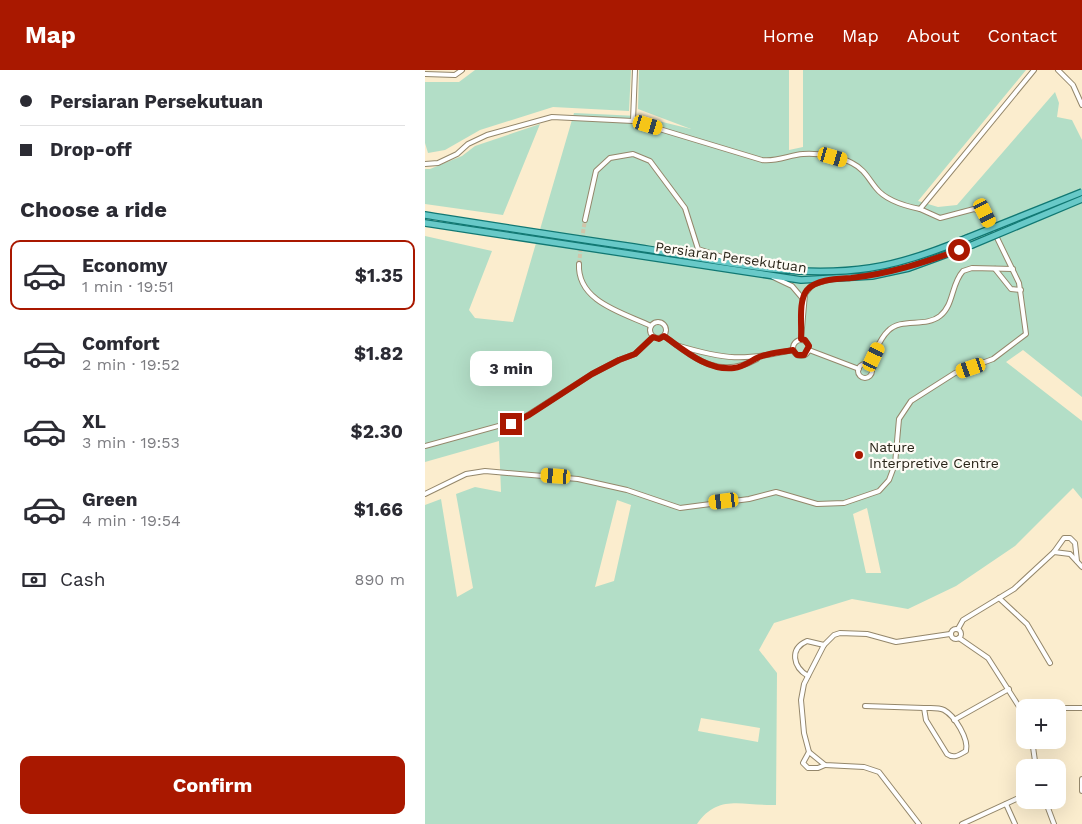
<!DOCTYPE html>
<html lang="en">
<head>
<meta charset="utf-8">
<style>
  body { margin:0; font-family:"Work Sans",sans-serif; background:#f2f2f3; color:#2b2b33; height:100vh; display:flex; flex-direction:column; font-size:19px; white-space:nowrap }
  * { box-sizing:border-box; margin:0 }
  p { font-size:16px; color:#7c7c81 }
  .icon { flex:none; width:28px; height:28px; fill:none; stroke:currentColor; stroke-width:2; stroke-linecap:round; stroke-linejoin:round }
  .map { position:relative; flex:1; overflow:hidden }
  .sheet { display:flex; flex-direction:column; background:#fff; width:425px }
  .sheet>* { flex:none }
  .hud { display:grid; align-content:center; height:110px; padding:0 20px; background:#fff }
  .tools { position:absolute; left:591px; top:629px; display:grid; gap:10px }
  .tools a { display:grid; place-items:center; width:50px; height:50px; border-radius:10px; background:#fff; box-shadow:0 5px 20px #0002; font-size:25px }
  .end { position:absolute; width:22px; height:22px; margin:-11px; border:6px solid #a91800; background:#fff; box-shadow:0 0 0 2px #fff }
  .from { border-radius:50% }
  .bubble { position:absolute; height:35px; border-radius:10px; background:#fff; box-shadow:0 5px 20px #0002; font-size:16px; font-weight:700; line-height:35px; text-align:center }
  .car { position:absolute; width:15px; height:30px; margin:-15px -8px; border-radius:6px; box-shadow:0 0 4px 1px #0007; background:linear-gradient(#f5c518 24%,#345 0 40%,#f5c518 0 76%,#345 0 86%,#f5c518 0) }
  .hud b { display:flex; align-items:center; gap:18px; height:48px; font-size:19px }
  .hud b+b { border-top:1px solid #e1e1e2 }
  .hud i { width:12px; height:12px; background:#2b2b33 }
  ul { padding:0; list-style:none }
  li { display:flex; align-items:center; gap:15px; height:70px; margin:0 10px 8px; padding:0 10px; border:2px solid transparent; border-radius:10px }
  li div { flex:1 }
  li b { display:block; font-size:19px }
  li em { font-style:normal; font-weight:700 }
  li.on { border-color:#a91800 }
  li>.icon { width:45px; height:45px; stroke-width:1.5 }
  h2 { padding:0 20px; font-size:22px; line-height:60px }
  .pay { display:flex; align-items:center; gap:12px; height:55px; padding:0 20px; font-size:19px }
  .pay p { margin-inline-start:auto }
  .action { display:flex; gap:10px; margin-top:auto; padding:10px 20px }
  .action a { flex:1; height:58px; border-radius:10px; background:#a91800; color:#fff; font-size:20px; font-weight:700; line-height:58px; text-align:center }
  header { display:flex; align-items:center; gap:30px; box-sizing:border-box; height:70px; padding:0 25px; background:#a91800; color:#fff }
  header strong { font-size:24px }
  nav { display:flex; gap:28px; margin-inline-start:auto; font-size:18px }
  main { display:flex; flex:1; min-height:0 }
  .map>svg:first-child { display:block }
  .green { fill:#b3dec7; fill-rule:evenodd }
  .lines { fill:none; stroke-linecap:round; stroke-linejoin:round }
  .minor-tunnel { stroke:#d1c5aa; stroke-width:4; stroke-dasharray:4 2; stroke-linecap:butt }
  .minor-casing { stroke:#94876b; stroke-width:6 }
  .primary-casing { stroke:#117873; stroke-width:8 }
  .minor { stroke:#fff; stroke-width:4 }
  .primary { stroke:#68c9c8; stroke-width:5.5 }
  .primary-bridge-casing { stroke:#117873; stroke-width:8; stroke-linecap:butt }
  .primary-bridge { stroke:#68c9c8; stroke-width:5.5 }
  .route { stroke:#a91800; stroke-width:6 }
  .poi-dot { fill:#a91800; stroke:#fefbf5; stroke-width:2 }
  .labels { text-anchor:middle; stroke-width:4.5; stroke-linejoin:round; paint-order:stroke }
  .street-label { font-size:14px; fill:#292418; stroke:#fefbf5 }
  .poi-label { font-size:14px; fill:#292418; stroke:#fefbf5; text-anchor:start }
</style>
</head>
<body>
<header>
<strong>Map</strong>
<nav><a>Home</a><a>Map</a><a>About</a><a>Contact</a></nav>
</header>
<main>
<section class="sheet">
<div class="hud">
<b><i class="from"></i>Persiaran Persekutuan</b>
<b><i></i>Drop-off</b>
</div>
<h2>Choose a ride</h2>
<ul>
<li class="on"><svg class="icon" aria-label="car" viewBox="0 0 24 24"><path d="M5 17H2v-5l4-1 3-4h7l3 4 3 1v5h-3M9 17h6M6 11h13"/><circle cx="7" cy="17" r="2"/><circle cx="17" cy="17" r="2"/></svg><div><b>Economy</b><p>1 min · 19:51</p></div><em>$1.35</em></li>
<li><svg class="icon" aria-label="car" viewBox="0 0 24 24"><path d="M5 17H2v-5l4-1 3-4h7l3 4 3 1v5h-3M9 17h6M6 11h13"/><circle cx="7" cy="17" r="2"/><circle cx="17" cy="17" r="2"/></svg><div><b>Comfort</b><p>2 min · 19:52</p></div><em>$1.82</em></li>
<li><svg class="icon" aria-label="car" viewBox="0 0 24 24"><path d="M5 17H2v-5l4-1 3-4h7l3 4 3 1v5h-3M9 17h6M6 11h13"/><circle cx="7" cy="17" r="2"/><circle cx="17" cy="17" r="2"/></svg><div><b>XL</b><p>3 min · 19:53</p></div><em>$2.30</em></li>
<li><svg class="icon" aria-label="car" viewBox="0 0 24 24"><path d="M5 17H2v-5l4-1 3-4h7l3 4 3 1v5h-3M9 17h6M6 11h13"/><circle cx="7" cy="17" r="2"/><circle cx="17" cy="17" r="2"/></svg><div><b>Green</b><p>4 min · 19:54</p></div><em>$1.66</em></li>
</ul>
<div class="pay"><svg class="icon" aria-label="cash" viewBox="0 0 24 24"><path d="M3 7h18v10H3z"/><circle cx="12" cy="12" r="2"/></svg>Cash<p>890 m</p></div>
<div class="action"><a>Confirm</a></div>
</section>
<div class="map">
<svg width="657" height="754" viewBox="0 0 657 754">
  <rect width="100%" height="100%" fill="#fbedce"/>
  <g class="green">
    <path d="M 50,0 L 206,0 L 204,41 L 128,37 L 55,60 L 20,80 L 3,83 L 0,73 L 0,12 L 34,12 Z"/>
    <path d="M 214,0 L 364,0 L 364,80 L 378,77 L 378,0 L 601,0 L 493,131 L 513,137 L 532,135 L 630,22 L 634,33 L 632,47 L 647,50 L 657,70 L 657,327 L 598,280 L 581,292 L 657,351 L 657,429 L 648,418 L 590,476 L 531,516 L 483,539 L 427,529 L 349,553 L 334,580 L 352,603 L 351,735 C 318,736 293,723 272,754 L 0,754 L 0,435 L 16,429 L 32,527 L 48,518 L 31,424 L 50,417 L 76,422 L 74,371 L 0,392 L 0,166 L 67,181 L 44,240 L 50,248 L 88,252 L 149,43 L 213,46 L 266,59 L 213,39 ZM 192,430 L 206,435 L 189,511 L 170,517 ZM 442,438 L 456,503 L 441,503 L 428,444 ZM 276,648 L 335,658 L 333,672 L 273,661 Z"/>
    <path d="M 115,54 L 78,145 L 0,134 L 0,99 L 5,99 L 37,86 L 50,76 Z"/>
  </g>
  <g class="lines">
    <g class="minor-tunnel">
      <path d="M 157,169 L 160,150"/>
      <path d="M 154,194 L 156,176"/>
    </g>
    <defs>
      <g id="minor">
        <path d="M 633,0 L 648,15 L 657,35"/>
        <path d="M 0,4 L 30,5 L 37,0"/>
        <path d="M 208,51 L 210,0"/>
        <path d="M 0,94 L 13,93 L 32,84 L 43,74 L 62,65 L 127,47 L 208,51 L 337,90 C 352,92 364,85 378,84 C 393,83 414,86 427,93 C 439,99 443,108 451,118 C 461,131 480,136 495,139"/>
        <path d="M 160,150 L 171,101 L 185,88 L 208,84 L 225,91 L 260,138 L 273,179 L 312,192"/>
        <path d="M 154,194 C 152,232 199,243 226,256"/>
        <path d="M 570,199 L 586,219 L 596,220"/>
        <path d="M 348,207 L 367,216 L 378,229"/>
        <circle cx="233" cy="260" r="8"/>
        <path d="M 239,266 C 269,288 294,310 332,289"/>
        <path d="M 376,269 L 380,224 L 387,215 L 403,210"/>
        <circle cx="376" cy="278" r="8"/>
        <path d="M 251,275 C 301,290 318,291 368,280"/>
        <path d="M 384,280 L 434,299"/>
        <circle cx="440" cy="301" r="7"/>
        <path d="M 443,295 C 450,284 454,269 463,261 C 476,247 500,258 515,246 C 529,235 526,214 538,201 L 547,198 L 588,199"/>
        <path d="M 0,376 L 95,350 L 167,304 L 194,290 L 210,284 L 228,267"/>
        <path d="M 0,424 L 41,404 L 60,401 L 153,409 L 202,420 L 255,438 L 324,429 L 351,422 L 392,434 L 419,433 L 454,421 L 464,410 L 470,394 L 474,349 L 486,331 L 530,303 L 568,289 L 601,264 L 594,213 L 560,143 L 549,139 L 515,148 L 495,139 L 609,0"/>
        <path d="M 629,482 L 639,468 L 645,468 L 650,473 L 652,491"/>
        <path d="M 574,528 L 602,554 L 625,593"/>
        <circle cx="531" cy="564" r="5"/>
        <path d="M 533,559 L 538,550 L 589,519 L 629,482 L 645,484 L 657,497"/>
        <path d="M 534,568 L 563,588 L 600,646"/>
        <path d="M 383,606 C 368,597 364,579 382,571 L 399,575"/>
        <path d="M 440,636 L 499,638"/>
        <path d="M 499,638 C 506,638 513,637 519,640 C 530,646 544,669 541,681 C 534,685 529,689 522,684 L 501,650 Z"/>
        <path d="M 628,638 L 657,638"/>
        <path d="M 529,650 L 584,619"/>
        <path d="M 607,670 L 611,698"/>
        <path d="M 384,682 L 378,693 L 383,698 L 393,698 L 400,695"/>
        <path d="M 657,709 L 657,721"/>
        <path d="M 620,730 L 629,754"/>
        <path d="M 581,734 L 590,754"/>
        <path d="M 494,754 L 454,702 L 439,697 L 400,695 L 384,682 L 379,663 L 376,630 L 379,614 L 399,575 L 409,565 L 415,563 L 442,564 L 471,572 L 525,564"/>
        <path d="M 537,754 L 600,725"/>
      </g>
      <g id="primary">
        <path d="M 0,145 C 70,156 139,167 209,177 C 287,189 366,210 445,198 C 479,193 511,181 542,168"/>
        <path d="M 0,153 L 376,210 L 447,206 L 484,198 L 547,175"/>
      </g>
    </defs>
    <use href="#minor" class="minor-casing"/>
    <use href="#primary" class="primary-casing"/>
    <use href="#minor" class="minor"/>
    <use href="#primary" class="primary"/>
    <defs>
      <g id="primary-bridge">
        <path d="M 542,168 L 657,122"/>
        <path d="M 547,175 L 657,129"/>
      </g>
    </defs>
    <use href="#primary-bridge" class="primary-bridge-casing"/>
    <use href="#primary-bridge" class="primary-bridge"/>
  </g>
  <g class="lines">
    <path class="route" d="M 86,354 L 104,345 L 167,304 L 194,290 L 210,284 L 228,267 L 234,269 L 239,266 C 259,280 282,301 309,298 C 319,297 325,291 334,287 C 344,283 357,282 368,280 L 372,285 L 379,285 L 384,276 L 380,270 L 376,269 C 377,255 373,231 382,220 C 392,209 412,209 426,208 C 464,204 498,193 534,180"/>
  </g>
  <circle class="poi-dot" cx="434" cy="385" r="5"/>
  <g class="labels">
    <g class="street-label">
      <text transform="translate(306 187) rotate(8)" y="5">Persiaran Persekutuan</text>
    </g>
    <g class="poi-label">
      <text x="444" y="382">Nature<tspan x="444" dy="16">Interpretive Centre</tspan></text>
    </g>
  </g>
</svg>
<div class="tools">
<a>+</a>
<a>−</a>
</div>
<i class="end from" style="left:534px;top:180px"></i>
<i class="end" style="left:86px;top:354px"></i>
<div class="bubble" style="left:45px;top:281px;width:82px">3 min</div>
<i class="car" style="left:223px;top:55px;rotate:107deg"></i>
<i class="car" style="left:408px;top:87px;rotate:106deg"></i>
<i class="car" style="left:560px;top:143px;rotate:153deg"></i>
<i class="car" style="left:449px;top:287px;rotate:25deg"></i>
<i class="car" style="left:546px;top:298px;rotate:251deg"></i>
<i class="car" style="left:131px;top:406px;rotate:274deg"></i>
<i class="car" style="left:299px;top:431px;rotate:263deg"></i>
</div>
</main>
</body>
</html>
